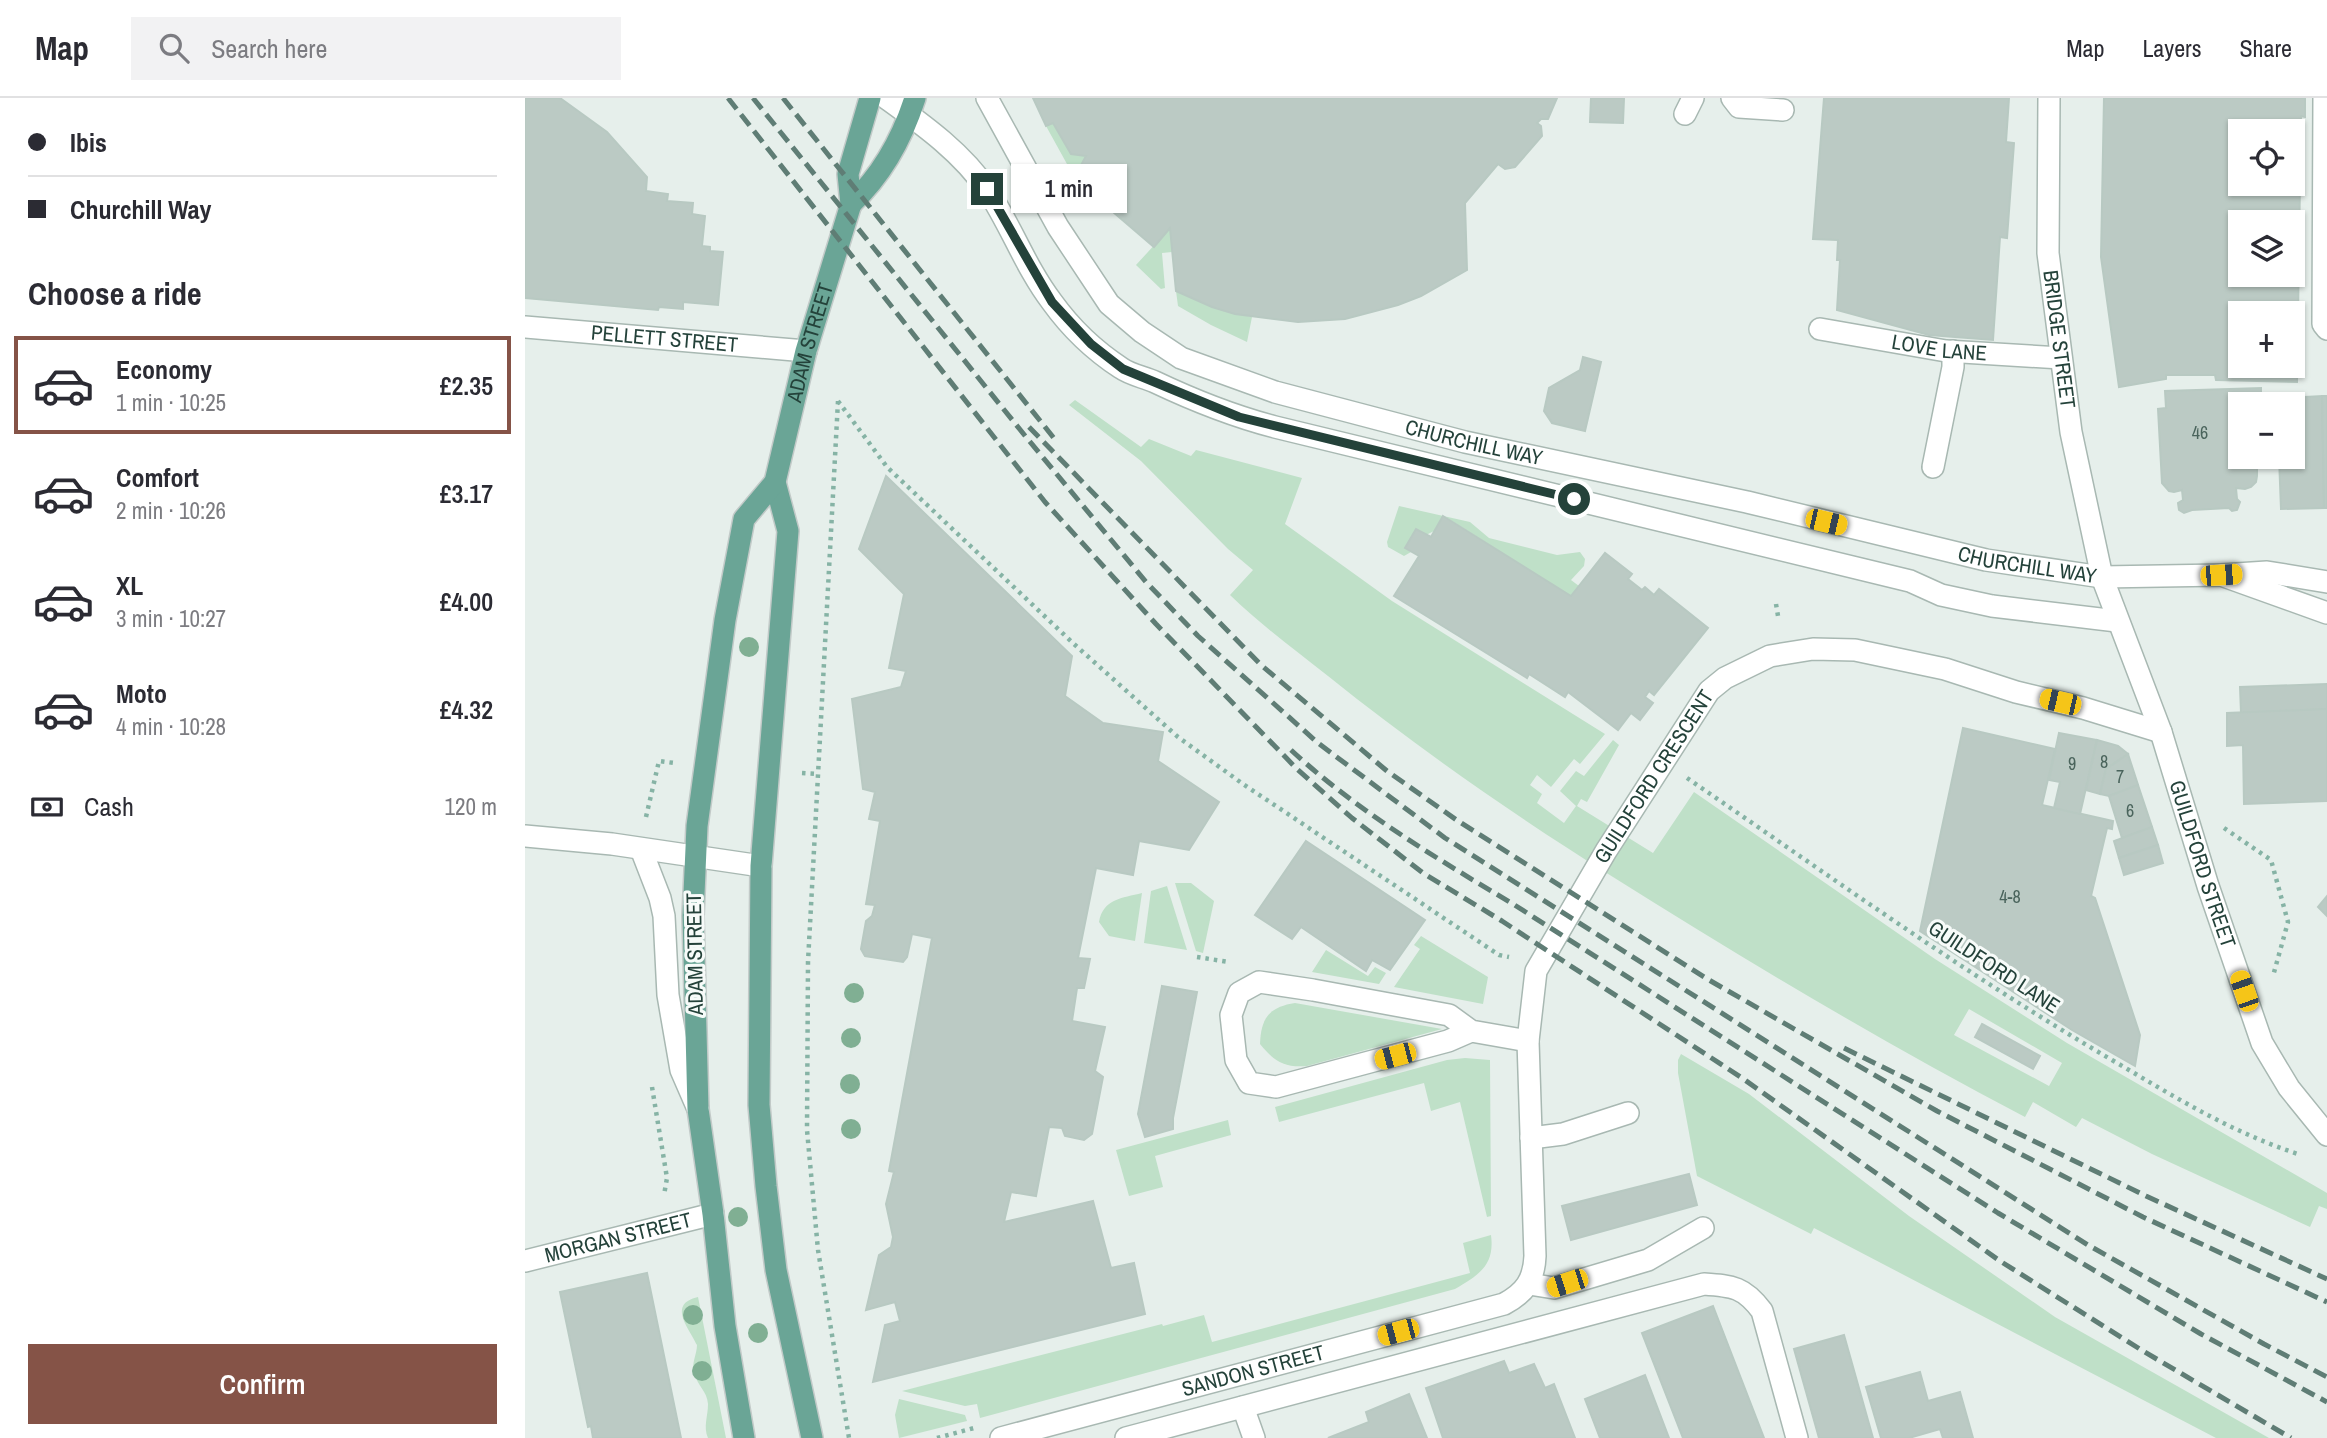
<!DOCTYPE html>
<html lang="en">
<head>
<meta charset="utf-8">
<style>
  body { margin:0; font-family:"Archivo Narrow",sans-serif; background:#f2f2f3; color:#2b2b33; height:100vh; display:flex; flex-direction:column; font-size:26px; white-space:nowrap }
  * { box-sizing:border-box; margin:0 }
  p { font-size:23px; color:#7c7c81 }
  .icon { flex:none; width:38px; height:38px; fill:none; stroke:currentColor; stroke-width:2; stroke-linecap:round; stroke-linejoin:round }
  .map { position:relative; flex:1; overflow:hidden }
  .side { display:flex; flex-direction:column; background:#fff; width:525px }
  .side>* { flex:none }
  .top-card { display:grid; align-content:center; height:154px; padding:0 28px; background:#fff }
  .tools { position:absolute; left:1703px; top:21px; display:grid; gap:14px }
  .tools a { display:grid; place-items:center; width:77px; height:77px; border-radius:0px; background:#fff; box-shadow:0 2px 5px #0004; font-size:35px }
  .end { position:absolute; width:32px; height:32px; margin:-16px; border:9px solid #24423a; background:#fff; box-shadow:0 0 0 4px #fff }
  .from { border-radius:50% }
  .bubble { position:absolute; height:49px; border-radius:0px; background:#fff; box-shadow:0 2px 5px #0004; font-size:23px; font-weight:600; line-height:49px; text-align:center }
  .car { position:absolute; width:21px; height:42px; margin:-21px -10px; border-radius:9px; box-shadow:0 0 5px 2px #0007; background:linear-gradient(#f5c518 24%,#345 0 40%,#f5c518 0 76%,#345 0 86%,#f5c518 0) }
  .top-card b { display:flex; align-items:center; gap:24px; height:66px; font-size:26px }
  .top-card b+b { border-top:2px solid #e1e1e2 }
  .top-card i { width:18px; height:18px; background:#2b2b33 }
  ul { padding:0; list-style:none }
  li { display:flex; align-items:center; gap:21px; height:98px; margin:0 14px 10px; padding:0 14px; border:4px solid transparent; border-radius:0px }
  li div { flex:1 }
  li b { display:block; font-size:26px }
  li em { font-style:normal; font-weight:600 }
  li.on { border-color:#855347 }
  li>.icon { width:63px; height:63px; stroke-width:1.5 }
  h2 { padding:0 28px; font-size:32px; line-height:84px }
  .pay { display:flex; align-items:center; gap:18px; height:77px; padding:0 28px; font-size:26px }
  .pay p { margin-inline-start:auto }
  .cta { display:flex; gap:14px; margin-top:auto; padding:14px 28px }
  .cta a { flex:1; height:80px; border-radius:0px; background:#855347; color:#fff; font-size:28px; font-weight:600; line-height:80px; text-align:center }
  header { display:flex; align-items:center; gap:42px; box-sizing:border-box; height:98px; padding:0 35px; background:#fff; border-bottom:2px solid #e1e1e2 }
  header strong { font-size:33px }
  nav { display:flex; gap:38px; margin-inline-start:auto; font-size:24px }
  .search { width:490px; height:63px; background:#f2f2f3; display:flex; align-items:center; gap:18px; box-sizing:border-box; padding:0 24px; border-radius:0px; color:#7c7c81; font-size:26px }
  main { display:flex; flex:1; min-height:0 }
  .map>svg:first-child { display:block }
  .green { fill:#bfe0c8; fill-rule:evenodd }
  .building { fill:#bbcac4; stroke:#b8c9c2; stroke-width:2; fill-rule:evenodd }
  .lines { fill:none; stroke-linecap:round; stroke-linejoin:round }
  .lane-casing { stroke:#a8b8b2; stroke-width:24 }
  .street-casing { stroke:#a8b8b2; stroke-width:24 }
  .primary-casing { stroke:#c2cac8; stroke-width:24 }
  .path { stroke:#86b3a5; stroke-width:4.5; stroke-dasharray:3.5 5; stroke-linecap:butt }
  .lane { stroke:#fff; stroke-width:21 }
  .street { stroke:#fff; stroke-width:21 }
  .primary { stroke:#6aa596; stroke-width:21 }
  .rail { stroke:#5f7d75; stroke-width:5; stroke-dasharray:14 7; stroke-linecap:butt }
  .tree { fill:#80af93 }
  .route { stroke:#24423a; stroke-width:9 }
  .labels { text-anchor:middle; stroke-width:6; stroke-linejoin:round; paint-order:stroke }
  .number-label { font-size:18px; fill:#4a645c }
  .street-label { font-size:21px; fill:#24423a; stroke:#f7fbf9 }
</style>
</head>
<body>
<header>
<strong>Map</strong>
<div class="search"><svg class="icon" aria-label="search" viewBox="0 0 24 24"><circle cx="10" cy="10" r="6"/><path d="M15 15l6 6"/></svg>Search here</div>
<nav><a>Map</a><a>Layers</a><a>Share</a></nav>
</header>
<main>
<section class="side">
<div class="top-card">
<b><i class="from"></i>Ibis</b>
<b><i></i>Churchill Way</b>
</div>
<h2>Choose a ride</h2>
<ul>
<li class="on"><svg class="icon" aria-label="car" viewBox="0 0 24 24"><path d="M5 17H2v-5l4-1 3-4h7l3 4 3 1v5h-3M9 17h6M6 11h13"/><circle cx="7" cy="17" r="2"/><circle cx="17" cy="17" r="2"/></svg><div><b>Economy</b><p>1 min · 10:25</p></div><em>£2.35</em></li>
<li><svg class="icon" aria-label="car" viewBox="0 0 24 24"><path d="M5 17H2v-5l4-1 3-4h7l3 4 3 1v5h-3M9 17h6M6 11h13"/><circle cx="7" cy="17" r="2"/><circle cx="17" cy="17" r="2"/></svg><div><b>Comfort</b><p>2 min · 10:26</p></div><em>£3.17</em></li>
<li><svg class="icon" aria-label="car" viewBox="0 0 24 24"><path d="M5 17H2v-5l4-1 3-4h7l3 4 3 1v5h-3M9 17h6M6 11h13"/><circle cx="7" cy="17" r="2"/><circle cx="17" cy="17" r="2"/></svg><div><b>XL</b><p>3 min · 10:27</p></div><em>£4.00</em></li>
<li><svg class="icon" aria-label="car" viewBox="0 0 24 24"><path d="M5 17H2v-5l4-1 3-4h7l3 4 3 1v5h-3M9 17h6M6 11h13"/><circle cx="7" cy="17" r="2"/><circle cx="17" cy="17" r="2"/></svg><div><b>Moto</b><p>4 min · 10:28</p></div><em>£4.32</em></li>
</ul>
<div class="pay"><svg class="icon" aria-label="cash" viewBox="0 0 24 24"><path d="M3 7h18v10H3z"/><circle cx="12" cy="12" r="2"/></svg>Cash<p>120 m</p></div>
<div class="cta"><a>Confirm</a></div>
</section>
<div class="map">
<svg width="1802" height="1340" viewBox="0 0 1802 1340">
  <rect width="100%" height="100%" fill="#e6efeb"/>
  <g class="green">
    <path d="M 528,25 L 546,56 L 561,58 L 555,69 L 557,75 L 567,84 L 558,95 L 521,28 Z"/>
    <path d="M 645,130 L 647,154 L 637,155 L 640,190 L 636,191 L 611,167 Z"/>
    <path d="M 651,193 L 687,209 L 727,219 L 722,244 L 686,227 L 653,208 Z"/>
    <path d="M 550,302 L 616,349 L 624,341 L 666,358 L 671,352 L 777,380 L 760,426 L 867,503 L 1080,636 L 1055,666 L 1049,661 L 1026,689 L 1012,677 L 1005,687 L 1017,696 L 1012,705 L 1039,725 L 1051,708 L 1035,693 L 1051,673 L 1059,678 L 1088,642 L 1094,647 L 1062,704 L 1056,701 L 1052,708 L 1128,755 L 1169,694 L 1410,861 L 1542,945 L 1802,1095 L 1802,1111 L 1794,1108 L 1785,1129 L 1627,1056 L 1557,1020 L 1551,1029 L 1508,1004 L 1500,1019 C 1359,945 1223,864 1088,779 C 989,717 894,651 803,578 C 769,551 736,527 705,497 L 728,472 L 703,451 L 616,363 L 544,307 ZM 1444,911 L 1537,965 L 1524,988 L 1429,937 Z"/>
    <path d="M 874,408 L 945,424 L 964,440 L 1032,457 L 1055,454 L 1060,461 L 1059,468 L 1046,482 L 1054,488 L 1046,498 L 919,418 L 911,432 L 901,437 L 891,432 L 880,450 L 886,454 L 879,458 L 863,449 L 862,444 Z"/>
    <path d="M 650,785 L 666,785 L 689,803 L 678,855 L 671,853 Z"/>
    <path d="M 642,788 L 662,852 L 619,845 L 626,793 Z"/>
    <path d="M 617,795 L 610,843 L 584,838 L 574,824 C 578,801 597,800 617,795 Z"/>
    <path d="M 896,838 L 963,879 L 958,906 L 869,889 L 895,851 L 889,847 Z"/>
    <path d="M 801,852 L 843,878 L 850,869 L 861,875 L 854,886 L 787,874 Z"/>
    <path d="M 770,905 L 917,931 L 782,968 C 759,970 749,963 735,946 C 736,920 744,909 770,905 Z"/>
    <path d="M 1156,956 L 1224,996 L 1384,1118 L 1530,1219 L 1744,1340 L 1691,1340 L 1289,1130 L 1286,1136 L 1172,1078 L 1153,975 L 1153,962 Z"/>
    <path d="M 940,960 L 965,962 L 966,1118 L 962,1119 L 935,1004 L 906,1013 L 899,985 L 754,1024 L 750,1009 L 922,962 Z"/>
    <path d="M 703,1022 L 706,1037 L 630,1058 L 638,1089 L 604,1098 L 591,1052 Z"/>
    <path d="M 966,1137 C 970,1167 954,1177 930,1191 L 455,1320 L 452,1306 L 440,1308 L 377,1293 L 637,1226 L 638,1228 L 679,1217 L 687,1244 L 945,1175 L 938,1145 Z"/>
    <path d="M 173,1199 L 201,1340 L 183,1340 C 178,1328 183,1319 183,1306 C 182,1293 172,1287 169,1275 C 166,1266 172,1256 172,1247 C 164,1230 142,1206 173,1199 Z"/>
    <path d="M 374,1301 L 440,1317 L 442,1323 L 374,1340 L 370,1317 Z"/>
  </g>
  <g class="building">
    <path d="M 0,0 L 35,0 L 82,34 L 122,79 L 121,93 L 143,96 L 142,103 L 168,105 L 167,116 L 180,118 L 177,148 L 185,149 L 185,153 L 198,154 L 193,207 L 158,204 L 158,211 L 134,209 L 133,212 L 0,200 Z"/>
    <path d="M 508,0 L 1032,0 L 1023,21 L 1016,21 L 1012,25 L 1016,28 L 1017,38 L 990,69 L 980,71 L 973,66 L 940,105 L 942,172 L 896,198 L 873,207 L 820,221 L 773,224 L 710,216 L 687,209 L 651,193 L 645,130 L 629,149 L 587,113 L 597,100 L 587,101 L 557,75 L 555,69 L 561,58 L 546,56 L 528,25 L 521,28 Z"/>
    <path d="M 1066,0 L 1099,0 L 1098,25 L 1065,24 Z"/>
    <path d="M 1299,0 L 1484,0 L 1481,44 L 1489,45 L 1482,140 L 1475,139 L 1468,242 L 1404,237 L 1312,212 L 1315,162 L 1312,162 L 1313,142 L 1288,141 Z"/>
    <path d="M 1579,0 L 1780,0 L 1780,19 L 1776,18 L 1772,284 L 1691,282 L 1690,277 L 1641,277 L 1641,281 L 1594,289 L 1576,159 ZM 1715,33 L 1768,33 L 1768,86 L 1715,86 ZM 1715,124 L 1768,124 L 1768,177 L 1715,177 ZM 1715,215 L 1768,215 L 1768,268 L 1715,268 Z"/>
    <path d="M 1058,259 L 1076,264 L 1060,333 L 1027,325 L 1019,313 L 1024,290 L 1055,272 Z"/>
    <path d="M 1736,290 L 1736,306 L 1715,306 L 1715,359 L 1732,359 L 1732,378 L 1731,384 L 1726,389 L 1720,391 L 1711,390 L 1712,401 L 1715,404 L 1712,412 L 1707,413 L 1704,410 L 1667,412 L 1659,415 L 1654,412 L 1653,405 L 1658,402 L 1657,392 L 1649,394 L 1644,393 L 1637,385 L 1633,311 L 1641,310 L 1640,293 Z"/>
    <path d="M 1797,298 L 1799,410 L 1756,411 L 1754,359 L 1768,359 L 1770,355 L 1768,306 L 1762,306 L 1762,300 Z"/>
    <path d="M 1797,298 L 1802,298 L 1802,410 L 1799,410 Z"/>
    <path d="M 361,378 L 547,558 L 540,598 L 578,625 L 638,634 L 633,663 L 694,704 L 664,752 L 614,743 L 608,777 L 571,770 L 553,860 L 565,861 L 559,890 L 552,890 L 547,923 L 580,929 L 570,973 L 578,979 L 567,1036 L 559,1042 L 540,1038 L 537,1030 L 524,1029 L 511,1098 L 486,1094 L 479,1124 L 568,1103 L 586,1170 L 609,1165 L 620,1216 L 348,1284 L 360,1227 L 375,1223 L 370,1204 L 341,1212 L 354,1157 L 366,1149 L 368,1139 L 361,1106 L 369,1074 L 364,1073 L 407,840 L 387,836 L 382,859 L 378,864 L 340,858 L 336,851 L 341,823 L 347,818 L 350,807 L 341,806 L 355,723 L 344,721 L 350,694 L 338,691 L 327,601 L 376,589 L 381,573 L 364,570 L 379,496 L 334,451 Z"/>
    <path d="M 918,418 L 1046,498 L 1080,455 L 1107,476 L 1103,481 L 1117,492 L 1120,489 L 1129,497 L 1134,491 L 1183,530 L 1129,597 L 1124,593 L 1120,599 L 1128,605 L 1115,622 L 1106,615 L 1093,632 L 1043,594 L 1040,599 L 1004,576 L 1002,580 L 869,498 L 894,458 L 880,450 L 891,431 L 906,439 Z"/>
    <path d="M 1802,586 L 1802,611 L 1716,615 L 1715,589 Z"/>
    <path d="M 1802,611 L 1802,703 L 1719,706 L 1718,647 L 1702,648 L 1702,615 Z"/>
    <path d="M 1438,630 L 1530,651 L 1517,707 L 1588,723 L 1587,731 L 1582,730 L 1566,798 L 1570,800 L 1615,937 L 1610,968 L 1547,932 L 1395,833 Z"/>
    <path d="M 1534,635 L 1572,642 L 1555,716 L 1529,710 L 1535,684 L 1524,682 Z"/>
    <path d="M 1572,642 L 1593,648 L 1603,656 L 1581,671 L 1575,696 L 1561,692 Z"/>
    <path d="M 1603,656 L 1613,687 L 1584,698 L 1575,696 L 1581,671 Z"/>
    <path d="M 1613,687 L 1627,729 L 1597,740 L 1584,698 Z"/>
    <path d="M 1627,729 L 1633,747 L 1594,760 L 1589,743 Z"/>
    <path d="M 781,743 L 900,822 L 865,872 L 847,862 L 841,873 L 776,829 L 767,841 L 730,817 Z"/>
    <path d="M 1633,747 L 1638,765 L 1599,777 L 1594,760 Z"/>
    <path d="M 1802,798 L 1802,818 L 1793,809 Z"/>
    <path d="M 637,888 L 672,894 L 648,1020 L 648,1031 L 620,1039 L 613,1016 Z"/>
    <path d="M 1457,926 L 1515,958 L 1508,971 L 1450,939 Z"/>
    <path d="M 1164,1076 L 1172,1107 L 1046,1142 L 1037,1108 Z"/>
    <path d="M 122,1175 L 156,1340 L 68,1340 L 66,1328 L 63,1329 L 35,1194 Z"/>
    <path d="M 1188,1208 L 1239,1340 L 1158,1340 L 1117,1235 Z"/>
    <path d="M 1319,1237 L 1348,1340 L 1294,1340 L 1269,1251 Z"/>
    <path d="M 979,1263 L 984,1275 L 1009,1266 L 1020,1290 L 1029,1286 L 1050,1340 L 918,1340 L 901,1290 Z"/>
    <path d="M 1395,1274 L 1403,1303 L 1435,1294 L 1448,1340 L 1418,1340 L 1415,1331 L 1384,1340 L 1356,1340 L 1341,1289 Z"/>
    <path d="M 1120,1277 L 1144,1340 L 1075,1340 L 1060,1301 Z"/>
    <path d="M 884,1296 L 902,1340 L 803,1340 L 844,1324 L 841,1314 Z"/>
  </g>
  <g class="lines">
    <defs>
      <g id="lane">
        <path d="M 1207,0 L 1214,9 L 1258,12"/>
        <path d="M 1799,0 L 1798,226 L 1802,231"/>
        <path d="M 1160,16 L 1168,0"/>
        <path id="s1" d="M 1295,231 L 1421,253 L 1536,260"/>
        <path d="M 1408,369 L 1428,269 L 1428,253"/>
        <path d="M 1696,477 L 1742,474 L 1802,484"/>
        <path d="M 0,738 L 87,746 L 236,768"/>
        <path d="M 116,751 L 135,800 L 139,818 L 143,897 L 156,972 L 173,1011"/>
        <path d="M 946,933 L 923,943 L 751,989 L 724,985 L 711,962 L 706,917 L 714,895 L 734,884 L 788,892 L 924,917 L 946,933 L 1003,943"/>
        <path d="M 1006,1040 L 1038,1036 L 1103,1015"/>
        <path d="M 1004,1186 L 1029,1190 L 1123,1162 L 1178,1130"/>
        <path d="M 718,1309 L 729,1340"/>
        <path d="M 601,1340 L 1179,1186 C 1208,1188 1219,1189 1237,1213 L 1272,1340"/>
      </g>
      <g id="street">
        <path d="M 361,0 C 397,26 438,55 463,93 C 486,128 501,170 527,204 C 545,229 570,253 596,270 C 606,277 619,279 630,284 C 670,303 708,318 750,329 L 1385,483 L 1416,497 L 1467,508 L 1592,523"/>
        <path id="s2" d="M 462,0 L 533,129 L 584,206 L 617,234 L 656,260 L 750,294 L 940,344 L 1222,404 L 1461,462 L 1577,479 L 1696,477 L 1802,515"/>
        <path id="s3" d="M 1524,0 L 1523,155 L 1546,334 L 1577,479 L 1636,634 L 1683,788 L 1737,945 L 1764,990 L 1802,1037"/>
        <path id="s4" d="M 0,229 L 281,253"/>
        <path id="s5" d="M 0,1163 L 188,1116"/>
        <path id="s6" d="M 476,1340 L 979,1206 C 1000,1195 1009,1182 1010,1158 L 1003,943 L 1011,873 L 1081,753 L 1184,593 L 1200,580 L 1245,558 L 1288,551 L 1330,552 L 1420,571 L 1491,594 L 1558,610 L 1636,634"/>
      </g>
      <g id="primary">
        <path d="M 326,106 C 357,77 377,41 390,0"/>
        <path d="M 250,384 L 263,433 L 236,768 L 234,1007 L 241,1088 L 251,1172 L 287,1340"/>
        <path id="s7" d="M 219,1340 L 200,1228 L 188,1116 L 173,1011 L 168,818 L 172,728 L 200,522 L 219,421 L 250,384 L 281,253 L 326,106 L 323,76 L 345,0"/>
      </g>
    </defs>
    <use href="#lane" class="lane-casing"/>
    <use href="#street" class="street-casing"/>
    <use href="#primary" class="primary-casing"/>
    <g class="path">
      <path d="M 313,303 L 283,864 L 282,1032 L 293,1152 L 324,1340"/>
      <path d="M 313,303 L 362,369 L 549,546 L 653,639 L 718,686 L 974,857 L 984,859"/>
      <path d="M 1251,506 L 1253,518"/>
      <path d="M 277,675 L 293,676"/>
      <path d="M 1162,680 C 1302,776 1440,876 1587,962 C 1650,999 1705,1034 1776,1057"/>
      <path d="M 121,719 L 134,663 L 149,665"/>
      <path d="M 1699,730 L 1746,762 L 1763,824 L 1748,878"/>
      <path d="M 672,859 L 704,864"/>
      <path d="M 127,989 L 142,1080 L 139,1097"/>
      <path d="M 412,1340 L 449,1330"/>
    </g>
    <use href="#lane" class="lane"/>
    <use href="#street" class="street"/>
    <use href="#primary" class="primary"/>
    <g class="rail">
      <path d="M 203,0 L 520,404 L 631,526 L 772,671 L 827,720 L 898,775 L 977,823 L 1217,980 L 1475,1163 L 1618,1253 L 1766,1340"/>
      <path d="M 228,0 L 501,339 L 621,484 L 673,538 L 793,645 L 920,740 L 1563,1147 L 1739,1246 L 1802,1279"/>
      <path d="M 258,0 L 532,344"/>
      <path d="M 504,329 L 736,567 L 862,673 L 933,723 L 1184,882 L 1412,1013 L 1618,1119 L 1802,1204"/>
      <path d="M 766,652 C 832,713 911,760 988,806 L 1473,1115 L 1676,1236 L 1802,1304"/>
      <path d="M 1319,950 L 1621,1098 L 1802,1181"/>
    </g>
  </g>
  <g class="tree">
    <circle cx="224" cy="549" r="10"/>
    <circle cx="329" cy="895" r="10"/>
    <circle cx="326" cy="940" r="10"/>
    <circle cx="325" cy="986" r="10"/>
    <circle cx="326" cy="1031" r="10"/>
    <circle cx="213" cy="1119" r="10"/>
    <circle cx="168" cy="1217" r="10"/>
    <circle cx="233" cy="1235" r="10"/>
    <circle cx="177" cy="1273" r="10"/>
  </g>
  <g class="lines">
    <path class="route" d="M 462,91 L 527,204 L 566,246 L 598,271 L 714,319 L 1049,401"/>
  </g>
  <g class="labels">
    <g class="number-label">
      <text x="1675" y="341">46</text>
      <text x="1579" y="670">8</text>
      <text x="1547" y="672">9</text>
      <text x="1595" y="685">7</text>
      <text x="1605" y="719">6</text>
      <text x="1485" y="805">4-8</text>
    </g>
    <g class="street-label">
      <text dy="7" stroke="none"><textPath href="#s4" startOffset="140">PELLETT STREET</textPath></text>
      <text dy="7" stroke="none"><textPath href="#s3" startOffset="242">BRIDGE STREET</textPath></text>
      <text dy="7" stroke="none"><textPath href="#s7" startOffset="1118">ADAM STREET</textPath></text>
      <text dy="7" stroke="none"><textPath href="#s1" startOffset="121">LOVE LANE</textPath></text>
      <text dy="7" stroke="none"><textPath href="#s2" startOffset="635">CHURCHILL WAY</textPath></text>
      <text dy="7" stroke="none"><textPath href="#s2" startOffset="1202">CHURCHILL WAY</textPath></text>
      <text dy="7" stroke="none"><textPath href="#s6" startOffset="1094">GUILDFORD CRESCENT</textPath></text>
      <text dy="7" stroke="none"><textPath href="#s3" startOffset="788">GUILDFORD STREET</textPath></text>
      <text transform="translate(170 856) rotate(-91)" y="7">ADAM STREET</text>
      <text transform="translate(1469 869) rotate(33)" y="7">GUILDFORD LANE</text>
      <text dy="7" stroke="none"><textPath href="#s5" startOffset="96">MORGAN STREET</textPath></text>
      <text dy="7" stroke="none"><textPath href="#s6" startOffset="261">SANDON STREET</textPath></text>
    </g>
  </g>
</svg>
<div class="tools">
<a><svg class="icon" aria-label="locate" viewBox="0 0 24 24"><circle cx="12" cy="12" r="6"/><path d="M12 2v4M12 18v4M2 12h4M18 12h4"/></svg></a>
<a><svg class="icon" aria-label="layers" viewBox="0 0 24 24"><path d="M12 4l9 5-9 5-9-5zM3 14l9 5 9-5"/></svg></a>
<a>+</a>
<a>−</a>
</div>
<i class="end from" style="left:1049px;top:401px"></i>
<i class="end" style="left:462px;top:91px"></i>
<div class="bubble" style="left:486px;top:66px;width:116px">1 min</div>
<i class="car" style="left:1301px;top:424px;rotate:103deg"></i>
<i class="car" style="left:1696px;top:477px;rotate:87deg"></i>
<i class="car" style="left:1535px;top:604px;rotate:283deg"></i>
<i class="car" style="left:1719px;top:893px;rotate:341deg"></i>
<i class="car" style="left:870px;top:958px;rotate:255deg"></i>
<i class="car" style="left:1042px;top:1185px;rotate:252deg"></i>
<i class="car" style="left:873px;top:1234px;rotate:255deg"></i>
</div>
</main>
</body>
</html>
